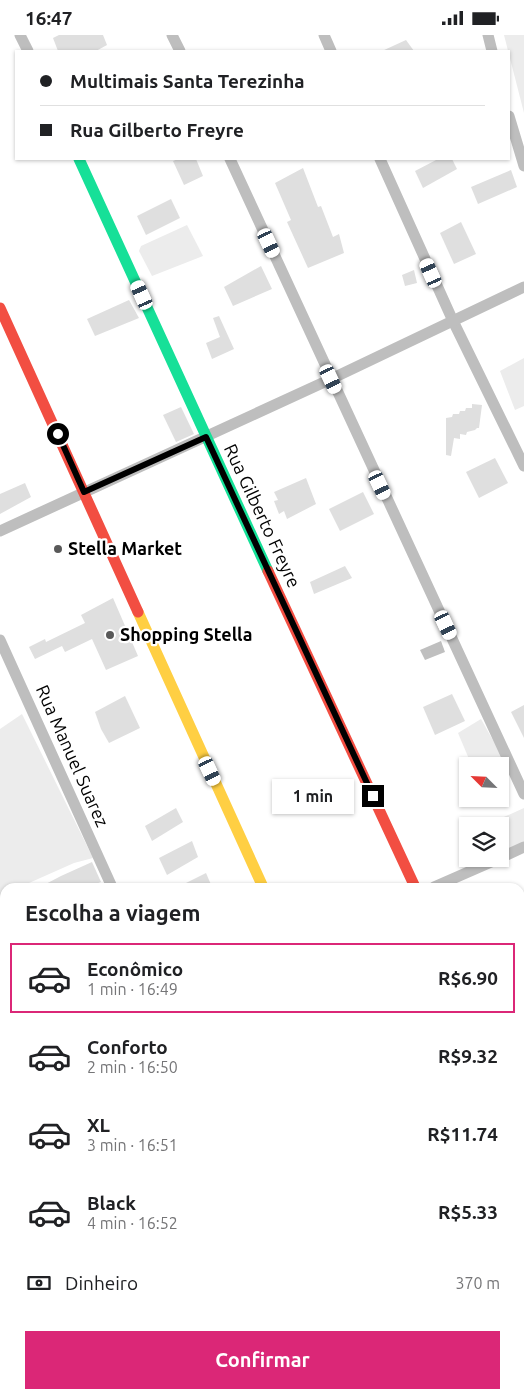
<!DOCTYPE html>
<html lang="pt">
<head>
<meta charset="utf-8">
<style>
  body { margin:0; font-family:Ubuntu,sans-serif; background:#f6f6f6; color:#202124; height:100vh; display:flex; flex-direction:column; font-size:19px; white-space:nowrap }
  * { box-sizing:border-box; margin:0 }
  p { font-size:16px; color:#757577 }
  .icon { flex:none; width:28px; height:28px; fill:none; stroke:currentColor; stroke-width:2; stroke-linecap:round; stroke-linejoin:round }
  .map { position:relative; flex:1; overflow:hidden }
  .details { position:absolute; left:0px; top:848px; width:525px; height:516px; display:flex; flex-direction:column; background:#fff; border-radius:15px 15px 0 0; box-shadow:0 1px 4px #0004 }
  .details>* { flex:none }
  .guide { position:absolute; left:15px; top:15px; width:495px; height:110px; border-radius:0px; box-shadow:0 1px 4px #0004; display:grid; align-content:center; height:110px; padding:0 25px; background:#fff }
  .needle { width:32px; rotate:294deg }
  .fabs { position:absolute; left:459px; top:722px; display:grid; gap:10px }
  .fabs a { display:grid; place-items:center; width:50px; height:50px; border-radius:0px; background:#fff; box-shadow:0 1px 4px #0004; font-size:25px }
  .end { position:absolute; width:22px; height:22px; margin:-11px; border:6px solid #000; background:#fff; box-shadow:0 0 0 2px #fff }
  .from { border-radius:50% }
  .bubble { position:absolute; height:35px; border-radius:0px; background:#fff; box-shadow:0 1px 4px #0004; font-size:16px; font-weight:600; line-height:35px; text-align:center }
  .car { position:absolute; width:15px; height:30px; margin:-15px -8px; border-radius:6px; box-shadow:0 0 4px 1px #0007; background:linear-gradient(#fff 24%,#345 0 40%,#fff 0 76%,#345 0 86%,#fff 0) }
  .guide b { display:flex; align-items:center; gap:18px; height:48px; font-size:19px }
  .guide b+b { border-top:1px solid #e0e0e0 }
  .guide i { width:12px; height:12px; background:#202124 }
  ul { padding:0; list-style:none }
  li { display:flex; align-items:center; gap:15px; height:70px; margin:0 10px 8px; padding:0 15px; border:2px solid transparent; border-radius:0px }
  li div { flex:1 }
  li b { display:block; font-size:19px }
  li em { font-style:normal; font-weight:600 }
  li.selected { border-color:#db2777 }
  li>.icon { width:45px; height:45px; stroke-width:1.5 }
  h2 { padding:0 25px; font-size:22px; line-height:60px }
  .pay { display:flex; align-items:center; gap:12px; height:55px; padding:0 25px; font-size:19px }
  .pay p { margin-inline-start:auto }
  .button { display:flex; gap:10px; margin-top:auto; padding:10px 25px }
  .button a { flex:1; height:58px; border-radius:0px; background:#db2777; color:#fff; font-size:20px; font-weight:600; line-height:58px; text-align:center }
  .status { display:flex; justify-content:space-between; align-items:center; height:35px; padding:0 25px; background:#fff; direction:ltr }
  .status svg { height:14px; fill:currentColor }
  .map>svg:first-child { display:block }
  .green { fill:#ececec }
  .water { fill:#bfbfbf }
  .building { fill:#dfdfdf }
  .lines { fill:none; stroke-linecap:round; stroke-linejoin:round }
  .street { stroke:#bebebe; stroke-width:11 }
  .fast { stroke:#16e098; stroke-width:11 }
  .slow { stroke:#ffcf43; stroke-width:11 }
  .jam { stroke:#f24e42; stroke-width:11 }
  .route { stroke:#000; stroke-width:6 }
  .poi-dot { fill:#595959; stroke:#fff; stroke-width:2 }
  .labels { text-anchor:middle; stroke-width:4.5; stroke-linejoin:round; paint-order:stroke }
  .street-label { font-size:18px; fill:#000; stroke:#fff }
  .poi-label { font-size:18px; font-weight:bold; fill:#000; stroke:#fff; text-anchor:start }
</style>
</head>
<body>
<div class="status"><b>16:47</b><svg viewBox="0 0 49 12"><path d="M0 12V9h3v3zM5 12V6h3v6zM10 12V3h3v9zM15 12V0h3v12zM26 1h20v11H26zM47 4h2v5h-2z"/></svg></div>
<div class="map">
<svg width="524" height="1363" viewBox="0 0 524 1363">
  <rect width="100%" height="100%" fill="#fff"/>
  <g class="green">
    <path d="M 504,0 L 524,0 L 524,78 Z"/>
    <path d="M 187,190 L 203,221 L 152,241 L 139,216 L 141,211 Z"/>
    <path d="M 524,323 L 524,371 L 515,375 L 500,336 Z"/>
    <path d="M 22,679 L 93,823 L 74,828 L 20,852 L 5,852 L 5,859 L 0,861 L 0,694 Z"/>
    <path d="M 481,684 L 503,723 L 484,731 L 472,731 L 458,698 Z"/>
    <path d="M 524,773 L 524,808 L 500,819 L 500,791 L 484,791 Z"/>
  </g>
  <path class="water" d="M 441,606 L 445,617 L 425,625 L 420,615 Z"/>
  <g class="building">
    <path d="M 59,0 L 103,0 L 107,10 L 96,16 L 58,16 L 53,3 Z"/>
    <path d="M 406,5 L 414,16 L 382,16 Z"/>
    <path d="M 178,124 L 196,124 L 203,141 L 184,150 L 173,126 Z"/>
    <path d="M 438,124 L 452,124 L 457,134 L 423,153 L 415,136 Z"/>
    <path d="M 303,133 L 318,172 L 321,171 L 333,202 L 339,199 L 344,218 L 308,233 L 287,187 L 291,185 L 275,148 Z"/>
    <path d="M 511,135 L 517,152 L 478,169 L 471,152 Z"/>
    <path d="M 171,164 L 180,183 L 146,200 L 137,181 Z"/>
    <path d="M 461,187 L 476,219 L 454,229 L 440,198 Z"/>
    <path d="M 261,231 L 272,254 L 233,271 L 224,252 Z"/>
    <path d="M 414,235 L 417,248 L 405,251 L 402,240 Z"/>
    <path d="M 129,265 L 139,283 L 95,301 L 87,284 Z"/>
    <path d="M 219,281 L 234,314 L 212,324 L 206,308 L 220,302 L 213,283 Z"/>
    <path d="M 472,369 L 482,370 L 479,393 L 477,393 L 475,395 L 467,397 L 466,400 L 460,399 L 460,404 L 454,403 L 451,421 L 446,420 L 446,383 L 452,382 L 453,379 L 459,379 L 460,376 L 465,376 L 466,373 L 472,373 Z"/>
    <path d="M 181,372 L 194,399 L 176,407 L 163,380 Z"/>
    <path d="M 495,423 L 508,448 L 479,463 L 466,437 Z"/>
    <path d="M 306,443 L 316,469 L 287,484 L 284,476 L 279,479 L 274,466 L 278,465 L 274,457 Z"/>
    <path d="M 25,448 L 31,462 L 0,479 L 0,459 Z"/>
    <path d="M 363,457 L 374,479 L 340,496 L 329,474 Z"/>
    <path d="M 345,531 L 352,543 L 314,559 L 310,547 Z"/>
    <path d="M 113,563 L 138,621 L 106,635 L 92,604 L 65,617 L 62,611 L 35,624 L 29,612 L 45,604 L 46,607 L 85,588 L 81,580 Z"/>
    <path d="M 452,659 L 465,686 L 435,700 L 423,672 Z"/>
    <path d="M 125,661 L 140,693 L 109,708 L 101,694 L 95,677 Z"/>
    <path d="M 524,670 L 524,703 L 511,677 Z"/>
    <path d="M 176,773 L 183,787 L 152,806 L 145,791 Z"/>
    <path d="M 192,806 L 198,822 L 167,840 L 159,823 Z"/>
    <path d="M 92,827 L 101,847 L 88,852 L 40,852 L 61,841 Z"/>
    <path d="M 206,838 L 212,852 L 178,852 Z"/>
  </g>
  <g class="lines">
    <g class="street">
      <path d="M 20,0 L 28,16"/>
      <path d="M 172,0 L 180,16"/>
      <path d="M 324,0 L 331,16"/>
      <path d="M 488,0 L 492,16"/>
      <path d="M 509,81 L 524,131"/>
      <path d="M 230,124 L 524,759"/>
      <path d="M 380,124 L 453,286 L 524,431"/>
      <path d="M 0,496 L 331,344 L 524,252"/>
      <path d="M 0,605 L 112,852"/>
      <path d="M 500,823 L 524,812"/>
      <path d="M 434,852 L 498,824"/>
      <path d="M 0,934 L 5,945"/>
      <path d="M 520,1025 L 524,1034"/>
      <path d="M 520,1074 L 524,1072"/>
      <path d="M 520,1182 L 524,1180"/>
      <path d="M 0,1188 L 5,1186"/>
      <path d="M 520,1270 L 524,1279"/>
      <path d="M 0,1307 L 5,1304"/>
      <path d="M 170,1359 L 172,1363"/>
      <path d="M 192,1359 L 193,1363"/>
      <path d="M 112,1363 L 122,1359"/>
      <path d="M 281,1363 L 290,1359"/>
    </g>
    <path class="fast" d="M 79,124 L 268,536"/>
    <g class="slow">
      <path d="M 138,577 L 263,852"/>
      <path d="M 491,1359 L 493,1363"/>
    </g>
    <g class="jam">
      <path d="M 0,273 L 138,577"/>
      <path d="M 268,536 L 415,852"/>
    </g>
  </g>
  <g class="lines">
    <path class="route" d="M 58,399 L 84,457 L 206,402 L 373,761"/>
  </g>
  <g class="poi-dot">
    <circle cx="58" cy="514" r="5"/>
    <circle cx="110" cy="600" r="5"/>
  </g>
  <g class="labels">
    <g class="street-label">
      <text transform="translate(262 481) rotate(65)" y="6">Rua Gilberto Freyre</text>
      <text transform="translate(72 721) rotate(66)" y="6">Rua Manuel Suarez</text>
    </g>
    <g class="poi-label">
      <text x="68" y="520">Stella Market</text>
      <text x="120" y="606">Shopping Stella</text>
    </g>
  </g>
</svg>
<div class="fabs">
<a><svg class="needle" viewBox="-14 -14 28 28"><path d="M0-13l5 13h-10z" fill="#e53935"/><path d="M0 13l5-13h-10z" fill="#757577"/></svg></a>
<a><svg class="icon" aria-label="layers" viewBox="0 0 24 24"><path d="M12 4l9 5-9 5-9-5zM3 14l9 5 9-5"/></svg></a>
</div>
<i class="end from" style="left:58px;top:399px"></i>
<i class="end" style="left:373px;top:761px"></i>
<div class="bubble" style="left:272px;top:744px;width:82px">1 min</div>
<i class="car" style="left:269px;top:208px;rotate:155deg"></i>
<i class="car" style="left:431px;top:238px;rotate:336deg"></i>
<i class="car" style="left:142px;top:260px;rotate:336deg"></i>
<i class="car" style="left:331px;top:344px;rotate:155deg"></i>
<i class="car" style="left:380px;top:450px;rotate:155deg"></i>
<i class="car" style="left:446px;top:590px;rotate:155deg"></i>
<i class="car" style="left:210px;top:736px;rotate:155deg"></i>
<div class="guide">
<b><i class="from"></i>Multimais Santa Terezinha</b>
<b><i></i>Rua Gilberto Freyre</b>
</div>
<section class="details">
<h2>Escolha a viagem</h2>
<ul>
<li class="selected"><svg class="icon" aria-label="car" viewBox="0 0 24 24"><path d="M5 17H2v-5l4-1 3-4h7l3 4 3 1v5h-3M9 17h6M6 11h13"/><circle cx="7" cy="17" r="2"/><circle cx="17" cy="17" r="2"/></svg><div><b>Econômico</b><p>1 min · 16:49</p></div><em>R$6.90</em></li>
<li><svg class="icon" aria-label="car" viewBox="0 0 24 24"><path d="M5 17H2v-5l4-1 3-4h7l3 4 3 1v5h-3M9 17h6M6 11h13"/><circle cx="7" cy="17" r="2"/><circle cx="17" cy="17" r="2"/></svg><div><b>Conforto</b><p>2 min · 16:50</p></div><em>R$9.32</em></li>
<li><svg class="icon" aria-label="car" viewBox="0 0 24 24"><path d="M5 17H2v-5l4-1 3-4h7l3 4 3 1v5h-3M9 17h6M6 11h13"/><circle cx="7" cy="17" r="2"/><circle cx="17" cy="17" r="2"/></svg><div><b>XL</b><p>3 min · 16:51</p></div><em>R$11.74</em></li>
<li><svg class="icon" aria-label="car" viewBox="0 0 24 24"><path d="M5 17H2v-5l4-1 3-4h7l3 4 3 1v5h-3M9 17h6M6 11h13"/><circle cx="7" cy="17" r="2"/><circle cx="17" cy="17" r="2"/></svg><div><b>Black</b><p>4 min · 16:52</p></div><em>R$5.33</em></li>
</ul>
<div class="pay"><svg class="icon" aria-label="cash" viewBox="0 0 24 24"><path d="M3 7h18v10H3z"/><circle cx="12" cy="12" r="2"/></svg>Dinheiro<p>370 m</p></div>
<div class="button"><a>Confirmar</a></div>
</section>
</div>
</body>
</html>
